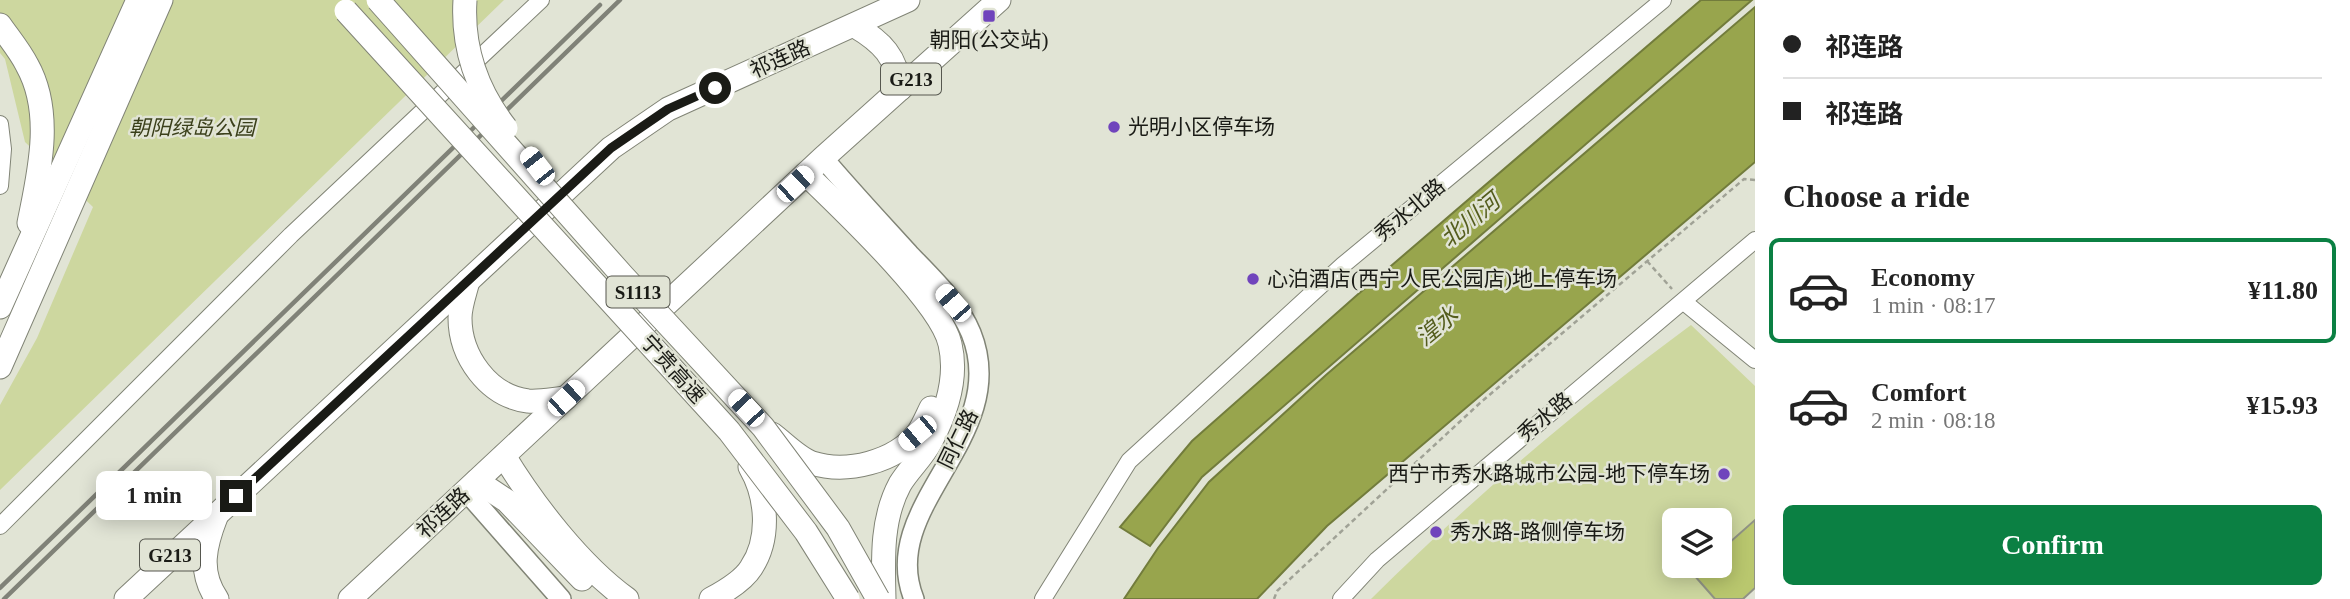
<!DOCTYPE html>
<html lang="en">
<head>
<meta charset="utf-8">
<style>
  body { margin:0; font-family:"Times New Roman","Noto Sans SC",serif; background:#f2f2f2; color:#222; height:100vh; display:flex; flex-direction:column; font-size:26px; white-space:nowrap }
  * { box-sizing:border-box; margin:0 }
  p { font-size:23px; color:#767676 }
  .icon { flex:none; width:38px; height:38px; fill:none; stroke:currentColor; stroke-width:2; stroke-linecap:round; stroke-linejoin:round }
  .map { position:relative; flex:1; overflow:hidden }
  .drawer { display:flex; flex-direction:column; background:#fff; width:595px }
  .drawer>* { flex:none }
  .guide { display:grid; align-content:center; height:154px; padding:0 28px; background:#fff }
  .buttons { position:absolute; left:1662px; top:508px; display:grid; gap:14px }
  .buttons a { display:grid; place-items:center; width:70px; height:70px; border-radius:10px; background:#fff; box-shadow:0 4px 18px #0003; font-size:35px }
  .end { position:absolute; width:32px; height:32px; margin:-16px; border:9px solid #1a1b16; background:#fff; box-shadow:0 0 0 4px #fff }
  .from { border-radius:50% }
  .bubble { position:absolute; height:49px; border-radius:10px; background:#fff; box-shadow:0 4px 18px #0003; font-size:23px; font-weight:700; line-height:49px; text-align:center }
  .car { position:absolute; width:21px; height:42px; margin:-21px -10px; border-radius:9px; box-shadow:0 0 5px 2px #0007; background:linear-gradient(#fff 24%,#345 0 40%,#fff 0 76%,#345 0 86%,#fff 0) }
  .guide b { display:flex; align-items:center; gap:24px; height:66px; font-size:26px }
  .guide b+b { border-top:2px solid #e0e0e0 }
  .guide i { width:18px; height:18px; background:#222 }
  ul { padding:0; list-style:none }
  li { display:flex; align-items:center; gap:21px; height:105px; margin:0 14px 10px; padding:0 14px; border:4px solid transparent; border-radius:10px }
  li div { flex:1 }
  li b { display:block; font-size:26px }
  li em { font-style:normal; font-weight:700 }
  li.on { border-color:#0b8043 }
  li>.icon { width:63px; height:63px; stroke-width:1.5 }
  h2 { padding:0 28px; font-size:32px; line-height:84px }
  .action { display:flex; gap:14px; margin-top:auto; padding:14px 28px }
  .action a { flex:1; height:80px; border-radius:10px; background:#0b8043; color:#fff; font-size:28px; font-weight:700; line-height:80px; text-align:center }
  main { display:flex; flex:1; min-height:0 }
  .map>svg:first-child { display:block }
  .green { fill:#cdd79f; fill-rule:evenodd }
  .water { fill:#98a54d; stroke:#727c3c; stroke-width:2 }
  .building { fill:#b9c76e; stroke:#909385; stroke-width:2 }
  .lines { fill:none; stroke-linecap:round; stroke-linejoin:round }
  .minor-casing { stroke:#818476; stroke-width:18 }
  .major-casing { stroke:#818476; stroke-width:22 }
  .highway-casing { stroke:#818476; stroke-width:25 }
  .path { stroke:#a0a296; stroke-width:2.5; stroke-dasharray:5 3.5; stroke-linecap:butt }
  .minor { stroke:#fff; stroke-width:16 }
  .major { stroke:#fff; stroke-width:19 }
  .highway { stroke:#fff; stroke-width:23 }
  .rail { stroke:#808278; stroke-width:4.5 }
  .highway-bridge-casing { stroke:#818476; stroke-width:25; stroke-linecap:butt }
  .highway-bridge { stroke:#fff; stroke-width:23 }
  .route { stroke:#1a1b16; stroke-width:9 }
  .poi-dot { fill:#7044bc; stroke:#e1e4d5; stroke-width:2.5 }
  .labels { text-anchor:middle; stroke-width:5; stroke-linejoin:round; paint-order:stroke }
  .shield { fill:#e1e4d5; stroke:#56574f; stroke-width:2 }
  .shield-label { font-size:19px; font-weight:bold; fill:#1a1b16 }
  .poi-label { font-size:21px; fill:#1a1b16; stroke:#e1e4d5; text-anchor:start }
  .street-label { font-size:21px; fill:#1a1b16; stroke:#e1e4d5 }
  .park-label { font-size:21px; font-style:italic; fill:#3a3f1a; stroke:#e1e4d5 }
  .water-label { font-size:23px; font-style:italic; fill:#545d1d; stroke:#e1e4d5 }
</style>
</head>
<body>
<main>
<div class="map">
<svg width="1755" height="599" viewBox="0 0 1755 599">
  <rect width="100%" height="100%" fill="#e1e4d5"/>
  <g class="green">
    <path d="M 0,0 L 504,0 L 0,490 L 0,405 L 37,338 L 93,207 L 25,142 L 5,59 L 0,53 Z"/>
    <path d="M 1691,325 L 1755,386 L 1755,570 L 1722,599 L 1371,599 C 1471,500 1578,408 1691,325 ZM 1675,520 L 1720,520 L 1720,565 L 1675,565 Z"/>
  </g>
  <g class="water">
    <path d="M 1701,0 L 1752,0 L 1202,477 L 1150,546 L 1120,527 L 1192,441 L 1356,296 Z"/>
    <path d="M 1755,7 L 1755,162 L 1327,526 L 1257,599 L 1124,599 L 1158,548 L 1209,482 L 1326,375 Z"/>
  </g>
  <path class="building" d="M 1755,520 L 1755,588 L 1743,599 L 1715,599 L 1694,575 L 1705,565 L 1720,565 L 1720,551 Z"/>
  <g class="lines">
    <defs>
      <g id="minor">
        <path d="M 0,124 L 3,149 L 0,186"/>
        <path d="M 1684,302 L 1755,360"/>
        <path d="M 0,526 L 291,235 L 541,0"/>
        <path d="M 1043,599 L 1129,461 L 1343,265 L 1663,0"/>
        <path d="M 1341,599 L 1377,560 L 1755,240"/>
      </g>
      <g id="major">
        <path d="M 823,158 C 851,191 880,222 909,254 C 931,277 959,303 971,333 C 1013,437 876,505 914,599"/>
        <path d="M 466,491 L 561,599"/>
      </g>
      <g id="highway">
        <path d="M 0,25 C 9,38 20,51 27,65 C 54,113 39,173 29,223"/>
        <path d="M 855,26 C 882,42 897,57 900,89"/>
        <path d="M 806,174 C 840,207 941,302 950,344 C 958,378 947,411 931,441 C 923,457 909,469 900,484 C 881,519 883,560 884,599"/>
        <path d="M 468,281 C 465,293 460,306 460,318 C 460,356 488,396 528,401 C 540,402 554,399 566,398"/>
        <path d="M 0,307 L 138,0"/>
        <path d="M 0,367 L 161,0"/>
        <path d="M 772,434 C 784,443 798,458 812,463 C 847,474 895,462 918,433 C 923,426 927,416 931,408"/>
        <path d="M 504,456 C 534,505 580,565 627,599"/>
        <path d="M 477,481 L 507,501 L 582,579"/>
        <path d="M 216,517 C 205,545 198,572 217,599"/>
        <path d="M 126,599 L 611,148 L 668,109 L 908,0"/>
        <path d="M 350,599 L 823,158 L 999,0"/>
        <path d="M 711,599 C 724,592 743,581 751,568 C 771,538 767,496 750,467"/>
      </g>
    </defs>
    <use href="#minor" class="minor-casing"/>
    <use href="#major" class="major-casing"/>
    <use href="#highway" class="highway-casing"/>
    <g class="path">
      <path d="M 1647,261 L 1672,289"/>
      <path d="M 1274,599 L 1277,591 L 1480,403 L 1744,179 L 1755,180"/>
    </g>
    <use href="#minor" class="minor"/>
    <use href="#major" class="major"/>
    <use href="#highway" class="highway"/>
    <g class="rail">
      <path d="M 0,588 L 600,5"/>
      <path d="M 4,599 L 620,0"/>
    </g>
    <defs>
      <g id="highway-bridge">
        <path d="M 378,0 L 623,276 L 763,427 L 838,528 L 878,599"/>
        <path d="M 465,0 C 462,47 477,91 506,128"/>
        <path d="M 346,11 L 729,431 L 806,532 L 848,599"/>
      </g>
    </defs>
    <use href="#highway-bridge" class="highway-bridge-casing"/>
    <use href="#highway-bridge" class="highway-bridge"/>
  </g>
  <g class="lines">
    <path class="route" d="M 236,496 L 611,148 L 668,109 L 715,88"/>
  </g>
  <g class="poi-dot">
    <rect x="982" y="9" width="14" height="14" rx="3.5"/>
    <circle cx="1114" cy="127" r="7"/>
    <circle cx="1253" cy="279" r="7"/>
    <circle cx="1724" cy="474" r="7"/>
    <circle cx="1436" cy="532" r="7"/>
  </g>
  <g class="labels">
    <g class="shield">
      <rect x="881" y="63.5" width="60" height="31" rx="5"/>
      <rect x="606.5" y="276.5" width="63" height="31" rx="5"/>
      <rect x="140" y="539.5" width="60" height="31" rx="5"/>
    </g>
    <g class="shield-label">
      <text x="911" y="86">G213</text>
      <text x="638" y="299">S1113</text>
      <text x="170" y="562">G213</text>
    </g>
    <g class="poi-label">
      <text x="989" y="47" text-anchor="middle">朝阳(公交站)</text>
      <text x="1128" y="134">光明小区停车场</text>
      <text x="1267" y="286">心泊酒店(西宁人民公园店)地上停车场</text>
      <text x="1710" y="481" text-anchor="end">西宁市秀水路城市公园-地下停车场</text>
      <text x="1450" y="539">秀水路-路侧停车场</text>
    </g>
    <g class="street-label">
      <text transform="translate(780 59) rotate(-24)" y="7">祁连路</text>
      <text transform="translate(1410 210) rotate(-40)" y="7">秀水北路</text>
      <text transform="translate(673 369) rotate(48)" y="7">宁贵高速</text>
      <text transform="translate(1545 417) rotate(-40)" y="7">秀水路</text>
      <text transform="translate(958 439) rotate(-64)" y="7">同仁路</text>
      <text transform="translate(443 513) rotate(-43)" y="7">祁连路</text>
    </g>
    <g class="park-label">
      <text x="192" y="135">朝阳绿岛公园</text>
    </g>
    <g class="water-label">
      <text transform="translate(1470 220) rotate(-40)" y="8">北川河</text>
      <text transform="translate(1437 326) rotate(-40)" y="8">湟水</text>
    </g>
  </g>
</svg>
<div class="buttons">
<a><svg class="icon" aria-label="layers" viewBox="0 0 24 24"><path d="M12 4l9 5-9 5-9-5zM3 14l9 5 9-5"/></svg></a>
</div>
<i class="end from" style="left:715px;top:88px"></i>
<i class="end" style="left:236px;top:496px"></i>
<div class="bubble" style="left:96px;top:471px;width:116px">1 min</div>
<i class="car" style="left:537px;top:166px;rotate:322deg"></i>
<i class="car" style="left:795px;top:184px;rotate:47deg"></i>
<i class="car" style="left:953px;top:303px;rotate:319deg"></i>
<i class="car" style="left:566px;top:398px;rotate:47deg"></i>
<i class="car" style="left:746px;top:408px;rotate:317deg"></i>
<i class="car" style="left:917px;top:433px;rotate:230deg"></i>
</div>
<section class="drawer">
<div class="guide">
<b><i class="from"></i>祁连路</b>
<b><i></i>祁连路</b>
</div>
<h2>Choose a ride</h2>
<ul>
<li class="on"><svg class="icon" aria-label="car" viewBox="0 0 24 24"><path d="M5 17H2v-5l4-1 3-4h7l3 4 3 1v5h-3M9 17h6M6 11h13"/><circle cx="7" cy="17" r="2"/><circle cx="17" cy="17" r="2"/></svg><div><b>Economy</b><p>1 min · 08:17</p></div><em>¥11.80</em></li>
<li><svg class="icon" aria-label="car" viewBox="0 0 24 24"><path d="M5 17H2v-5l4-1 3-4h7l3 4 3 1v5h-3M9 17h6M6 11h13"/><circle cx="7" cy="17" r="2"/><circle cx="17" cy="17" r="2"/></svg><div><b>Comfort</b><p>2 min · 08:18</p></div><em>¥15.93</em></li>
</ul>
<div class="action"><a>Confirm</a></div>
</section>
</main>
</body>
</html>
